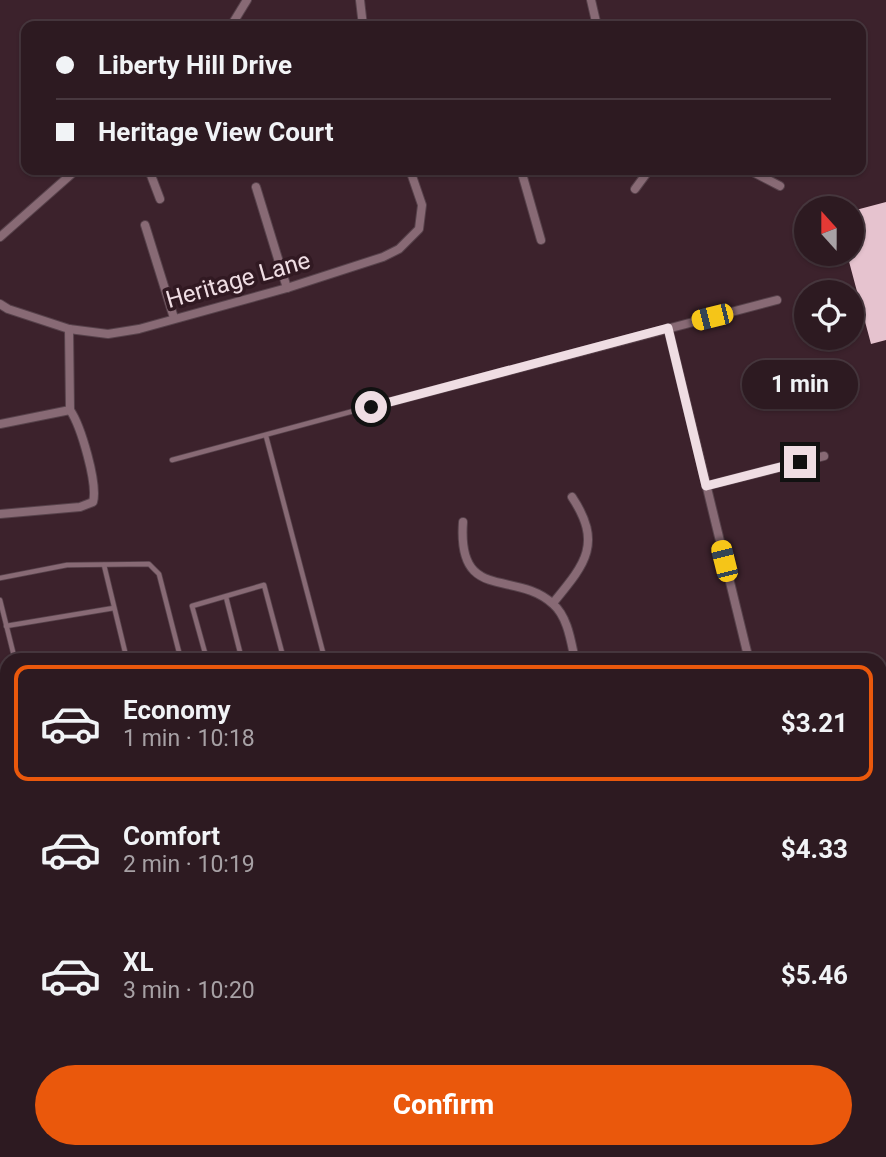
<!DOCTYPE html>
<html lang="en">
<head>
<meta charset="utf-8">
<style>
  body { margin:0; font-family:Roboto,sans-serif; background:#35232a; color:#f1f3f6; height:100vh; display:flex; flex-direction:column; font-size:26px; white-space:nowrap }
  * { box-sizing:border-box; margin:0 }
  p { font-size:23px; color:#a7a1a5 }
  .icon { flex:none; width:38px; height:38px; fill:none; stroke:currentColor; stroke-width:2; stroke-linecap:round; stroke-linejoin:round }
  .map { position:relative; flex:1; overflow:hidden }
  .drawer { position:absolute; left:0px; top:653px; width:887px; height:506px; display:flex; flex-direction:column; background:#2d1a21; border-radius:21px 21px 0 0; box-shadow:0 2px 5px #0004,0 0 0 2px #48383f }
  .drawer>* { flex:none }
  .guide { position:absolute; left:21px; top:21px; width:845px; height:154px; border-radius:14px; box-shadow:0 2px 5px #0004,0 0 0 2px #48383f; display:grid; align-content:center; height:154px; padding:0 35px; background:#2d1a21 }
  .needle { width:46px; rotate:339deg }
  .tools { position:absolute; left:794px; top:196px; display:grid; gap:14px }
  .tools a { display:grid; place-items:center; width:70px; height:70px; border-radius:50%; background:#2d1a21; box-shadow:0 2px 5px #0004,0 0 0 2px #48383f; font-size:35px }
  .end { position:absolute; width:32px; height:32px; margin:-16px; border:9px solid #efdde3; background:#111; box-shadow:0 0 0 4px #111 }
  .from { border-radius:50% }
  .bubble { position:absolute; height:49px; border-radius:24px; background:#2d1a21; box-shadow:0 2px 5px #0004,0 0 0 2px #48383f; font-size:23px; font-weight:700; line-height:49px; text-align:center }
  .car { position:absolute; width:21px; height:42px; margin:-21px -10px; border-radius:9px; box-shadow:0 0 5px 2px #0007; background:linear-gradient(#f5c518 24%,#345 0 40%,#f5c518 0 76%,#345 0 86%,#f5c518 0) }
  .guide b { display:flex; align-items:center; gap:24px; height:66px; font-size:26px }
  .guide b+b { border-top:2px solid #48383f }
  .guide i { width:18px; height:18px; background:#f1f3f6 }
  ul { padding:12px 0 0; list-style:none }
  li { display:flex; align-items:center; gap:21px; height:116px; margin:0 14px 10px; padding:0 21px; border:4px solid transparent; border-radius:14px }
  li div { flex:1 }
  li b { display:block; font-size:26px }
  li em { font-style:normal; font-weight:700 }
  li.selected { border-color:#ea580c }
  li>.icon { width:63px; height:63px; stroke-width:1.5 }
  .button { display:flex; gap:14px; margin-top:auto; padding:14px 35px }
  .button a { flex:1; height:80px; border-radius:42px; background:#ea580c; color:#fff; font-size:28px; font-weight:700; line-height:80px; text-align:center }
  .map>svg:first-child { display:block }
  .building { fill:#e6c3cf }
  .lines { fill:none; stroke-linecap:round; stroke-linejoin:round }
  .service-casing { stroke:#57424b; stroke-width:6 }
  .minor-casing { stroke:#57424b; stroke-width:10 }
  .path { stroke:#907981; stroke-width:2; stroke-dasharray:5 5; stroke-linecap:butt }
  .service { stroke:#886a75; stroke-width:4.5 }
  .minor { stroke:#886a75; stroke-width:8 }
  .route { stroke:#efdde3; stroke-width:9 }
  .labels { text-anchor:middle; stroke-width:7; stroke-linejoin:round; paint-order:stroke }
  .street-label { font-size:24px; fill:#efdde3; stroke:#311922 }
</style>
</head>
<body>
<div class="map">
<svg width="886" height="1157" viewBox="0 0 886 1157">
  <rect width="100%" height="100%" fill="#3c222c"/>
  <g class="building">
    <path d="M 886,202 L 886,340 L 871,344 L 847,254 L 852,254 L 852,211 Z"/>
    <path d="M 116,1152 L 146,1152 L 148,1157 L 117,1157 Z"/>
  </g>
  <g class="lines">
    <defs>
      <g id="service">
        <path d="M 266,436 L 325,660"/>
        <path d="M 172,460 L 361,409"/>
        <path d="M 104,565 L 127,660"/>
        <path d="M 0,578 L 67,565 L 149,564 L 159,574 L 181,660"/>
        <path d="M 226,597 L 242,660"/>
        <path d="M 0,600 L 15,660"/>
        <path d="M 6,626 L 114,608"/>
        <path d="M 118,660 L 127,658"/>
        <path d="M 207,660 L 192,606 L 264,585 L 284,660"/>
        <path d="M 0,783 L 7,782"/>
        <path d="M 0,839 L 7,838"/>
        <path d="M 0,1043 L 7,1066"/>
        <path d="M 0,1105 L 7,1103"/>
        <path d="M 153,1152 L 155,1157"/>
        <path d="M 235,1152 L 236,1157"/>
        <path d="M 314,1152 L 315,1157"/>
        <path d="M 0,1153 L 7,1151"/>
        <path d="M 98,1154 L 99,1157"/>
      </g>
      <g id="minor">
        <path d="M 360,0 L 363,26"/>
        <path d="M 591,0 L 597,26"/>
        <path d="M 231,26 L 247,0"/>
        <path d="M 149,170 L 160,199"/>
        <path d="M 521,170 L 541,240"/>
        <path d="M 749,170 L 780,186"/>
        <path d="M 256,187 L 287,288"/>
        <path d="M 635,189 L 649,170"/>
        <path d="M 145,225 L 174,318"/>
        <path d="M 0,237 L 76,170"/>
        <path d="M 0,304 L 8,309 L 69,329 L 108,334 L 139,329 L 287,288 L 383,257 L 399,249 L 419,229 L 422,205 L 410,170"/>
        <path d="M 668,328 L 749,660"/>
        <path d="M 371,407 L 777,300"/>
        <path d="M 0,424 L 70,410"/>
        <path d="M 706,486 L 824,456"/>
        <path d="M 0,514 L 80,507 L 93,502 C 98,484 81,426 70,410 L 69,329"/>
        <path d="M 463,522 C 457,604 515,569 553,604 C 568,617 571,642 575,660"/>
        <path d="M 553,603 C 585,564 603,544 572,497"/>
        <path d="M 880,693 L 886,692"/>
        <path d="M 452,1152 L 453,1157"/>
        <path d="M 679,1152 L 680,1157"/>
        <path d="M 580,1157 L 600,1152"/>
      </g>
    </defs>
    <use href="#service" class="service-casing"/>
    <use href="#minor" class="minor-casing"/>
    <g class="path">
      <path d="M 880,1003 L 886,1002"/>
      <path d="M 859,1156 L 886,1151"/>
    </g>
    <use href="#service" class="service"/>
    <use href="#minor" class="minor"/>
  </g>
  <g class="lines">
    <path class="route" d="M 371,407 L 668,328 L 706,486 L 800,462"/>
  </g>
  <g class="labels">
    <g class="street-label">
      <text transform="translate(238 280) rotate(-16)" y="8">Heritage Lane</text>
    </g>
  </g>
</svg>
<div class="tools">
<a><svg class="needle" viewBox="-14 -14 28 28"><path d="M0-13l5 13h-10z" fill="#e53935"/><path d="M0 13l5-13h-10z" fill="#a7a1a5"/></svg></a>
<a><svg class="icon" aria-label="locate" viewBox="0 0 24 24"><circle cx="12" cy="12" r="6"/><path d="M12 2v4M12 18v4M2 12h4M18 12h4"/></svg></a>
</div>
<i class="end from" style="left:371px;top:407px"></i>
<i class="end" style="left:800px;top:462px"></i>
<div class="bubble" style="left:742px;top:360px;width:116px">1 min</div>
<i class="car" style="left:712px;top:317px;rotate:256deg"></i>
<i class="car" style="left:724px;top:561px;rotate:346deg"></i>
<div class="guide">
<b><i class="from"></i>Liberty Hill Drive</b>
<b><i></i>Heritage View Court</b>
</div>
<section class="drawer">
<ul>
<li class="selected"><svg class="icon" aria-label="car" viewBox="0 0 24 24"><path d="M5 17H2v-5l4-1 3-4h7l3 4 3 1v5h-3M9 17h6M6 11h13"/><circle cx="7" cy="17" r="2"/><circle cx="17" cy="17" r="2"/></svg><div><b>Economy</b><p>1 min · 10:18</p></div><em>$3.21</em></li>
<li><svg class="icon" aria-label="car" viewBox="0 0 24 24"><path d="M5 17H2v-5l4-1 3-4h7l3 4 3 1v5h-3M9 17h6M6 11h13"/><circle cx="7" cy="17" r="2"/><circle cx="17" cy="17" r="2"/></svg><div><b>Comfort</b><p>2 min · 10:19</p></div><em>$4.33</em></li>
<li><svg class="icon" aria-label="car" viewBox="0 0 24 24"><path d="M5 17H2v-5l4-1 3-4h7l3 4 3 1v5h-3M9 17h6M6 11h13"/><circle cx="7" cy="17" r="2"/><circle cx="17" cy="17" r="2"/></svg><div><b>XL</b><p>3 min · 10:20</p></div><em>$5.46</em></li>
</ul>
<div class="button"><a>Confirm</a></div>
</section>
</div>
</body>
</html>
